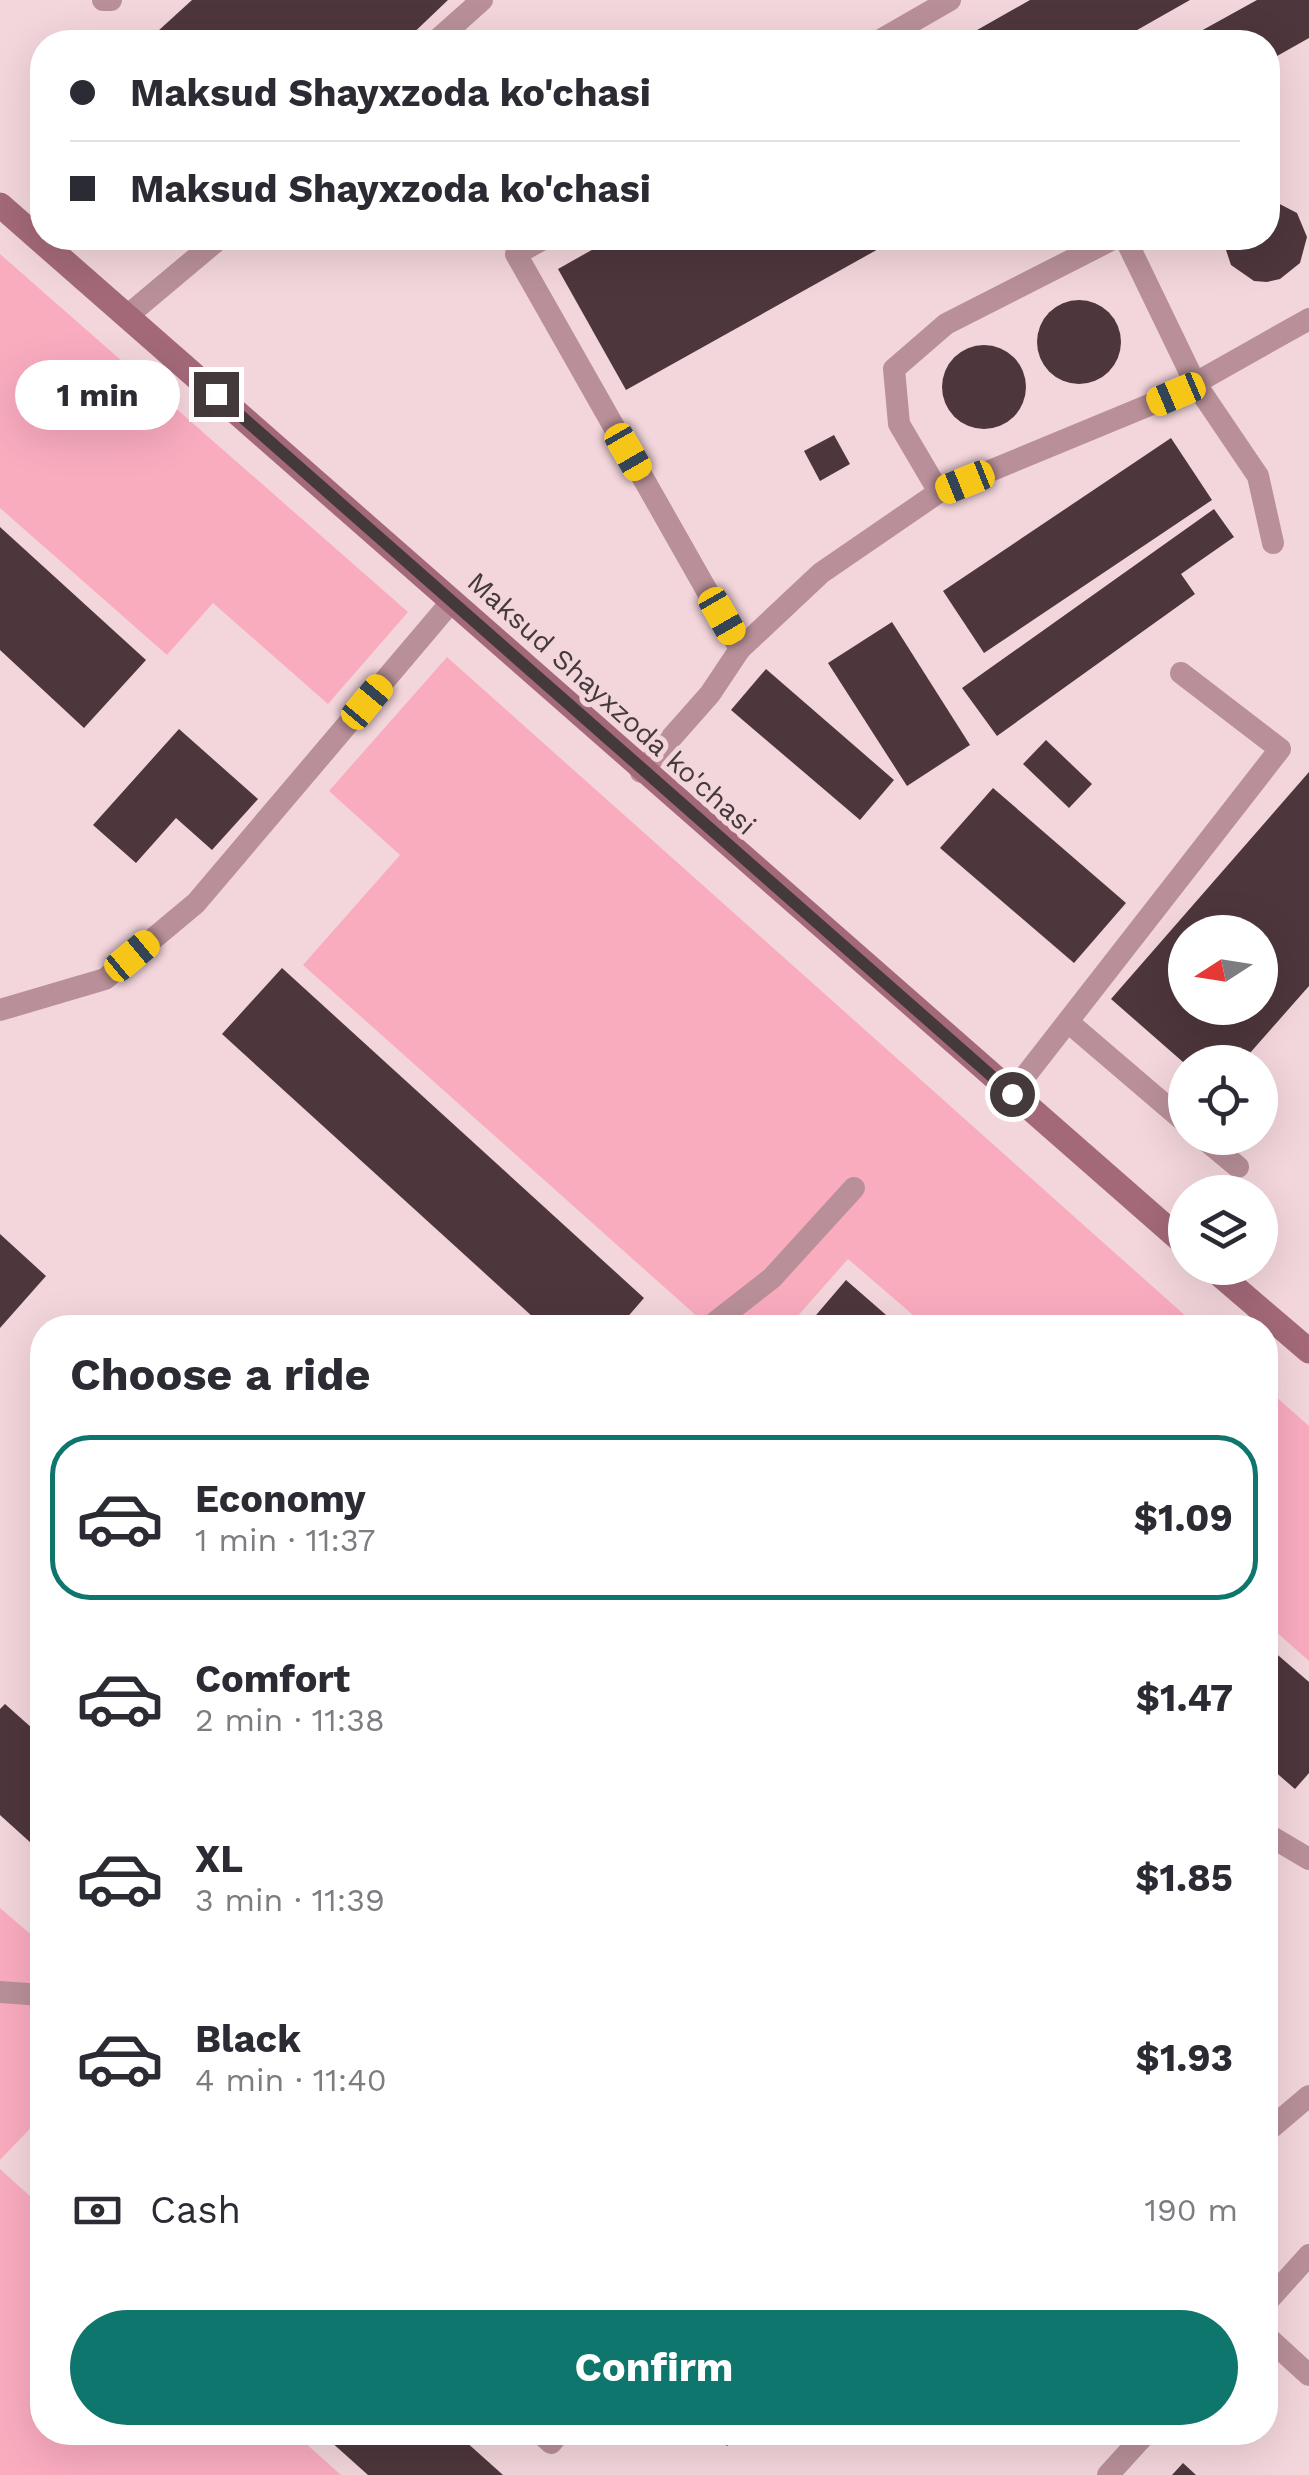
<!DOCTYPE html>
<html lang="en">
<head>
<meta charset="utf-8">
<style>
  body { margin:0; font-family:"Work Sans",sans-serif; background:#f2f2f3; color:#2b2b33; height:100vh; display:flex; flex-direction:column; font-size:38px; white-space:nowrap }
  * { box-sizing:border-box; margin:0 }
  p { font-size:32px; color:#7c7c81 }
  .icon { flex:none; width:55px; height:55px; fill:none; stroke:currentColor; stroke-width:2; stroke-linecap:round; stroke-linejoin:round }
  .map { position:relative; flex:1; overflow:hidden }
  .details { position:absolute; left:30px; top:1315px; width:1248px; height:1130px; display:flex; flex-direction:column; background:#fff; border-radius:40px; box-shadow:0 10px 40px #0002 }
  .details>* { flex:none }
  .top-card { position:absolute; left:30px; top:30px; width:1250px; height:220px; border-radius:40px; box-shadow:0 10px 40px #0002; display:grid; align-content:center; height:220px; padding:0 40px; background:#fff }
  .needle { width:65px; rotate:258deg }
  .controls { position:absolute; left:1168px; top:915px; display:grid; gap:20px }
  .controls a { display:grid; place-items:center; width:110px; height:110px; border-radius:50%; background:#fff; box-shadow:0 10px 40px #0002; font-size:50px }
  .end { position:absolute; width:45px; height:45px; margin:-22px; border:12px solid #44393b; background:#fff; box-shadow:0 0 0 5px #fff }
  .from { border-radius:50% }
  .bubble { position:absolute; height:70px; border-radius:35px; background:#fff; box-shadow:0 10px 40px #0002; font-size:32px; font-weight:700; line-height:70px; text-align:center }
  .car { position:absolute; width:30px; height:60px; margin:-30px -15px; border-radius:12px; box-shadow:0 0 8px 2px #0007; background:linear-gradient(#f5c518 24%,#345 0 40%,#f5c518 0 76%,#345 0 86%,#f5c518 0) }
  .top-card b { display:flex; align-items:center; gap:35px; height:95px; font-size:38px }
  .top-card b+b { border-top:2px solid #e1e1e2 }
  .top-card i { width:25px; height:25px; background:#2b2b33 }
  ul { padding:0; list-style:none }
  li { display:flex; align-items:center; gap:30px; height:165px; margin:0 20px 15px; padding:0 20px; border:5px solid transparent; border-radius:40px }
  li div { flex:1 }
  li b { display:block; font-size:38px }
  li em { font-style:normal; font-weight:700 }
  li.current { border-color:#0f766e }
  li>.icon { width:90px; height:90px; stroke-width:1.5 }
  h2 { padding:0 40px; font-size:45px; line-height:120px }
  .pay { display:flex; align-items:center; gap:25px; height:110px; padding:0 40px; font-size:38px }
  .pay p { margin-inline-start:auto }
  .primary-button { display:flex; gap:20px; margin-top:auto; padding:20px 40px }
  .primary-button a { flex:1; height:115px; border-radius:60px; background:#0f766e; color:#fff; font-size:40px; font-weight:700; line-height:115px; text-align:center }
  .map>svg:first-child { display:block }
  .green { fill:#faacbf }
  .building { fill:#4e373c; fill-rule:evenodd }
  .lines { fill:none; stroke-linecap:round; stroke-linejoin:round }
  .lane { stroke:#b99099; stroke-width:22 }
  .secondary { stroke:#a36978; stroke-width:25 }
  .route { stroke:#44393b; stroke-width:12 }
  .labels { text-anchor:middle; stroke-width:10; stroke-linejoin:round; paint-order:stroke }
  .street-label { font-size:28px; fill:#44393b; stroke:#f3d6dc }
</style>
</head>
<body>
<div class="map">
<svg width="1309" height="2475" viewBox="0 0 1309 2475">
  <rect width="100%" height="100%" fill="#f3d6dc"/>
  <g class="green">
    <path d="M 0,254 L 408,612 L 328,704 L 213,603 L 167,655 L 0,508 Z"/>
    <path d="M 447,657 L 1198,1327 L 927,1327 L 848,1259 L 788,1327 L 709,1327 L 303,965 L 400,855 L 329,791 Z"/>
    <path d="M 1265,1387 L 1309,1426 L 1309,1661 L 1265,1622 Z"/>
    <path d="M 0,1908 L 42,1944 L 42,2116 L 0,2160 Z"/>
    <path d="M 0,2169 L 42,2207 L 42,2432 L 294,2433 L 341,2475 L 0,2475 Z"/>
  </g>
  <g class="building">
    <path d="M 192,0 L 448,0 L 404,42 L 146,42 Z"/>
    <path d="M 1030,0 L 1190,0 L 1116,42 L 956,42 Z"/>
    <path d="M 1257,0 L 1309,0 L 1309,38 L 1268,61 L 1268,42 L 1181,42 Z"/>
    <path d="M 1268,198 L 1297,213 L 1307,237 L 1300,263 L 1280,279 L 1267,282 L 1254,281 L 1231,265 L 1222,238 L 1268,238 Z"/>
    <path d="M 613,238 L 898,238 L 626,390 L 558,269 Z"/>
    <circle cx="1079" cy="342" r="42"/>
    <circle cx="984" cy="387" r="42"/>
    <path d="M 834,435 L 850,464 L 820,481 L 804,451 Z"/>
    <path d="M 1171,438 L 1212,500 L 984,653 L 943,591 Z"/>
    <path d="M 1214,509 L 1234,537 L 1181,574 L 1195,594 L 997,736 L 962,688 Z"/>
    <path d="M 0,527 L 146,660 L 84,728 L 0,650 Z"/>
    <path d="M 892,622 L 970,745 L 907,786 L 828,663 Z"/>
    <path d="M 766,669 L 894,780 L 860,820 L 731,710 Z"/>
    <path d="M 179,729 L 258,799 L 212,850 L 176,818 L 136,863 L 93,825 Z"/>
    <path d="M 1046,740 L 1092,784 L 1069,808 L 1023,764 Z"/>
    <path d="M 1309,772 L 1309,986 L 1242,1062 L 1183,1062 L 1111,999 ZM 1185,932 L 1260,932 L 1260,1008 L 1185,1008 Z"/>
    <path d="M 993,788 L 1126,903 L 1074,963 L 940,848 Z"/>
    <path d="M 282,968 L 644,1298 L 618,1328 L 545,1328 L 222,1034 Z"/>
    <path d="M 0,1234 L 46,1276 L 0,1328 Z"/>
    <path d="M 846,1280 L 901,1328 L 805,1328 Z"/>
    <path d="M 1265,1644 L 1309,1682 L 1309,1773 L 1295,1789 L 1265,1763 Z"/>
    <path d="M 5,1704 L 42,1737 L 42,1853 L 0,1815 L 0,1709 Z"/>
    <path d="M 320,2432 L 455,2432 L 503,2475 L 368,2475 Z"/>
    <path d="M 711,2432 L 739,2432 L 727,2446 Z"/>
    <path d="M 1183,2463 L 1196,2475 L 1172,2475 Z"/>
  </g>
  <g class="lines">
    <g class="lane">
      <path d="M 103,0 L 111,0"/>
      <path d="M 435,42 L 482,0"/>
      <path d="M 877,42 L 950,0"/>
      <path d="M 545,238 L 516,254 L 740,649"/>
      <path d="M 1125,238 L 1195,383 L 1258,476 L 1273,543"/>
      <path d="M 127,316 L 220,238"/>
      <path d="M 939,492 L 899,424 L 894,369 L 946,324 L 1115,238"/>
      <path d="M 641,772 L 710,694 L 740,649 L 821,573 L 939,492 L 1176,394 L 1309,319"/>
      <path d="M 0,1010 L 105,979 L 196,903 L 452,601"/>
      <path d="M 1068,1022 L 1185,1122"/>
      <path d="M 1012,1093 L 1280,749 L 1181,673"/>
      <path d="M 1203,1138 L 1238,1167"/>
      <path d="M 708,1328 L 772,1278 L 854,1188"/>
      <path d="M 1265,1833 L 1309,1859"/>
      <path d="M 0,1992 L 42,1995"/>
      <path d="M 1265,2133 L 1309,2096"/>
      <path d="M 1265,2304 L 1309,2255"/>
      <path d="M 1265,2335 L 1309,2375"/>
      <path d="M 539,2432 L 551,2443 L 560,2432"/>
      <path d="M 1108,2475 L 1147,2432"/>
    </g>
    <g class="secondary">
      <path d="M 0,205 L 1185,1244"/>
      <path d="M 1212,1268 L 1309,1351"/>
    </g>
  </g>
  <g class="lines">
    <path class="route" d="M 216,394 L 1012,1094"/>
  </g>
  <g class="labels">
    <g class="street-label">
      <text transform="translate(612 703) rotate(42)" y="10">Maksud Shayxzoda ko'chasi</text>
    </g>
  </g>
</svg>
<div class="controls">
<a><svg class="needle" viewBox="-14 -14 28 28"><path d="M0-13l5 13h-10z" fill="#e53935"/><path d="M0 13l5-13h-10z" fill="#7c7c81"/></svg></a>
<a><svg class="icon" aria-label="locate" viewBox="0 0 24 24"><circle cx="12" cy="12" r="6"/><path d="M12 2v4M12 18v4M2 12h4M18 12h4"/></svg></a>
<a><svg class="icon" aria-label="layers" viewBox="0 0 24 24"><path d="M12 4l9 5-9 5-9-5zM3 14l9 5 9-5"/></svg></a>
</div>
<i class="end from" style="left:1012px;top:1094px"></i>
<i class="end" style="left:216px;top:394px"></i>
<div class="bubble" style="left:15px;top:360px;width:165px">1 min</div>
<i class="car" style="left:1176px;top:394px;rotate:247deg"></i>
<i class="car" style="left:628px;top:452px;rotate:150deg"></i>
<i class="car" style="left:965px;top:482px;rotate:248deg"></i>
<i class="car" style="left:722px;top:616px;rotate:150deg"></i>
<i class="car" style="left:367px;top:702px;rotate:40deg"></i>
<i class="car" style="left:132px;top:956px;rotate:50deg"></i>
<div class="top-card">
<b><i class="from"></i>Maksud Shayxzoda ko'chasi</b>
<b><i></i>Maksud Shayxzoda ko'chasi</b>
</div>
<section class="details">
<h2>Choose a ride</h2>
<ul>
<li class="current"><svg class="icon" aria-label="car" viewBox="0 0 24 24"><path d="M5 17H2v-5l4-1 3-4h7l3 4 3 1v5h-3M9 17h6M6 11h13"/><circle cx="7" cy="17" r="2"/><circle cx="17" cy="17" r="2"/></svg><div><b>Economy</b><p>1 min · 11:37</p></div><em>$1.09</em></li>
<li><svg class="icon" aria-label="car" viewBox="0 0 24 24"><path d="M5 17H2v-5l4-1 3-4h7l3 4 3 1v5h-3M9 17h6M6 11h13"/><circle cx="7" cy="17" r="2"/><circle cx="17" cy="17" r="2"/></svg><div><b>Comfort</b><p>2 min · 11:38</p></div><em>$1.47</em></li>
<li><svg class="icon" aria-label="car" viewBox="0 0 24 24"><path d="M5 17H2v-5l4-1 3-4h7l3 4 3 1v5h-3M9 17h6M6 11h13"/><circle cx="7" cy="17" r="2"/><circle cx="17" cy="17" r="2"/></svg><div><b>XL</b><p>3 min · 11:39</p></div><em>$1.85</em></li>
<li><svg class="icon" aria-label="car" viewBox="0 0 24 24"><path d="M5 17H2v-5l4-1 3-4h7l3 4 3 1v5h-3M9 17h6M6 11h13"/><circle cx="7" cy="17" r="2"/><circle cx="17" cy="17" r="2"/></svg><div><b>Black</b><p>4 min · 11:40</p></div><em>$1.93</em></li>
</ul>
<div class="pay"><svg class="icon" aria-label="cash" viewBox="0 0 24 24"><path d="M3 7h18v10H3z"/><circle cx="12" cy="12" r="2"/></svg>Cash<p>190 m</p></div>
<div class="primary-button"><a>Confirm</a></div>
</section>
</div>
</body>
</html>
